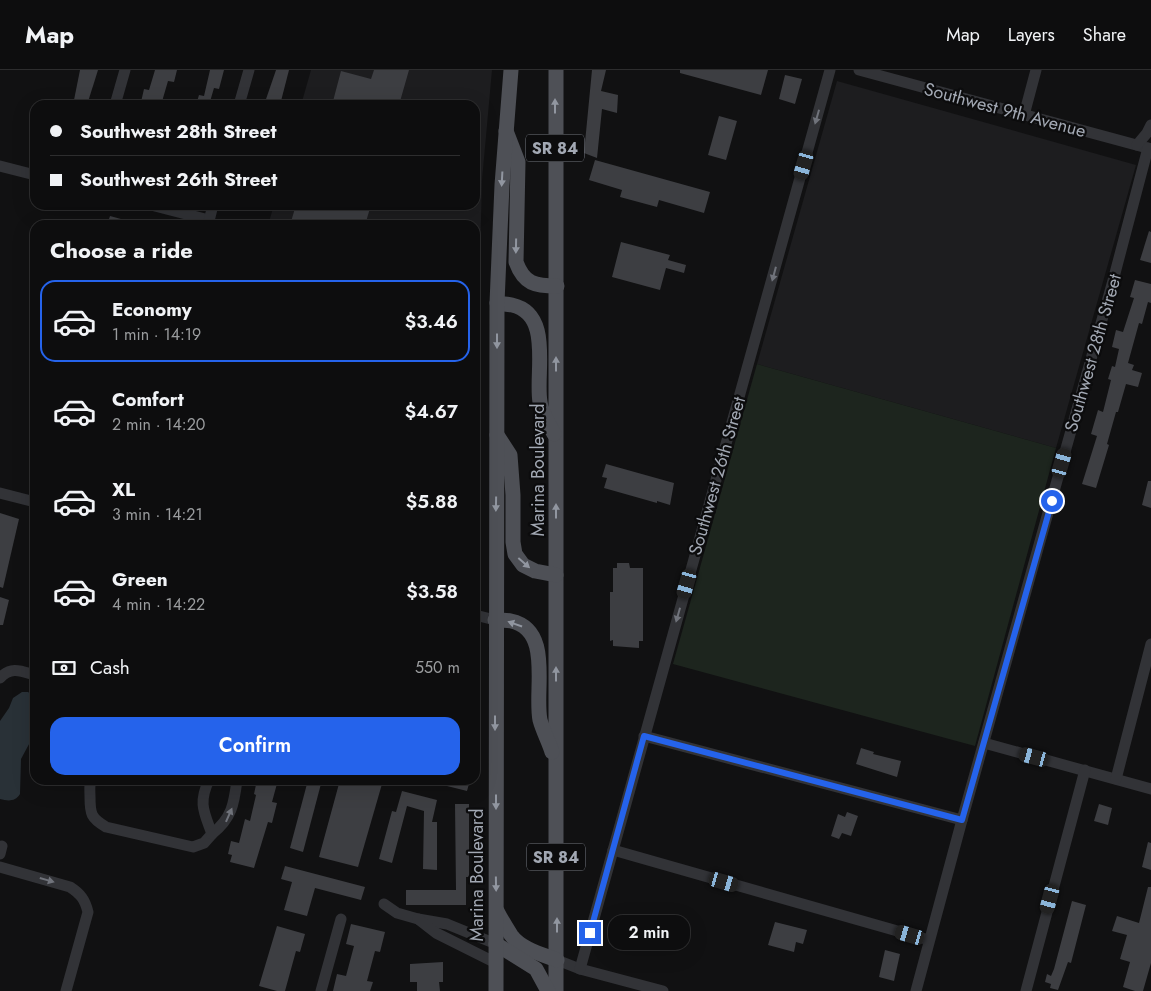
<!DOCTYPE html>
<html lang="en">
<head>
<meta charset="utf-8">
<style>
  body { margin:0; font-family:Jost,sans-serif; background:#1b1b1c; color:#f1f3f6; height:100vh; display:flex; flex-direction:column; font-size:19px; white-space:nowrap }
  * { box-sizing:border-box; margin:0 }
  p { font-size:16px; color:#9a9c9e }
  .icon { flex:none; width:28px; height:28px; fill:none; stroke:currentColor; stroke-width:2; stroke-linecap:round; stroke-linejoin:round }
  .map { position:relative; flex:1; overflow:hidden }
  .drawer { position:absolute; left:30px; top:150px; width:450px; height:565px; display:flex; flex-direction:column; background:#0d0d0e; border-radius:15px; box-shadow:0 5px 20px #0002,0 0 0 1px #2d2d2e }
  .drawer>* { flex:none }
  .top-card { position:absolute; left:30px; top:30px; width:450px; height:110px; border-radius:15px; box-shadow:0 5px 20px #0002,0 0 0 1px #2d2d2e; display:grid; align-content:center; height:110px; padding:0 20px; background:#0d0d0e }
  .end { position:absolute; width:22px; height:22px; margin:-11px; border:6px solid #2563eb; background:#fff; box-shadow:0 0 0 2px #fff }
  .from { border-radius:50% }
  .bubble { position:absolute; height:35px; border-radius:15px; background:#0d0d0e; box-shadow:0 5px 20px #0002,0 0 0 1px #2d2d2e; font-size:16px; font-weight:600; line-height:35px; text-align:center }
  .car { position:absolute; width:15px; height:30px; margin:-15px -8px; border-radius:6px; box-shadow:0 0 4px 1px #0007; background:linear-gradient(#222 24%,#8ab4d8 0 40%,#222 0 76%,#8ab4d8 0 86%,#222 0) }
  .top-card b { display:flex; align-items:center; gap:18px; height:48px; font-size:19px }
  .top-card b+b { border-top:1px solid #2d2d2e }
  .top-card i { width:12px; height:12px; background:#f1f3f6 }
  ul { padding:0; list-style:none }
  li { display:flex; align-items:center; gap:15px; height:82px; margin:0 10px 8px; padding:0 10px; border:2px solid transparent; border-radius:15px }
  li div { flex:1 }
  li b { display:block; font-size:19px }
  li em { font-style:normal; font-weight:600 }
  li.on { border-color:#2563eb }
  li>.icon { width:45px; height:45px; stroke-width:1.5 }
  h2 { padding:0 20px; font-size:22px; line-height:60px }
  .pay { display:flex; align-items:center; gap:12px; height:55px; padding:0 20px; font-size:19px }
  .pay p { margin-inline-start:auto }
  .cta { display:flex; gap:10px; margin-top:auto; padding:10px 20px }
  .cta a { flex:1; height:58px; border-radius:15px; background:#2563eb; color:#fff; font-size:20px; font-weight:600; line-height:58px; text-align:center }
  header { display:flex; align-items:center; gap:30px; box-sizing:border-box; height:70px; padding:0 25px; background:#0d0d0e; border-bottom:1px solid #2d2d2e }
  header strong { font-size:24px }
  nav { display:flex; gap:28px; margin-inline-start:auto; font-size:18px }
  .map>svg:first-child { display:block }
  .built { fill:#1d1d1f }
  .green { fill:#1d251e }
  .water { fill:#293137 }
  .building { fill:#3d3e42 }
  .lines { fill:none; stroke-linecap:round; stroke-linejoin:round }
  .minor { stroke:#323337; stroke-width:11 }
  .major { stroke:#4e5056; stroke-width:15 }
  .oneway { fill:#9196a0 }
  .oneway2 { fill:#70737b }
  .route { stroke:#2563eb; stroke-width:6 }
  .labels { text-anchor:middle; stroke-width:4.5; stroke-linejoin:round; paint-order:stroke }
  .shield { fill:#0c0c0d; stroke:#757981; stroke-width:1 }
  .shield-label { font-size:16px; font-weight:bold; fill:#a2a8b3 }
  .street-label { font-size:18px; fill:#a2a8b3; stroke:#0c0c0d }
</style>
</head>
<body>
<header>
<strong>Map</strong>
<nav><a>Map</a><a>Layers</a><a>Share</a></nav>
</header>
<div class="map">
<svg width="1151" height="921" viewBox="0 0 1151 921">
  <rect width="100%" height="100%" fill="#111112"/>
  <g class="built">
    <path d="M 311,0 L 492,0 L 482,110 L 480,189 L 478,270 L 478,533 L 475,532 L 475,155 L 268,155 L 274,135 L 475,135 L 475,35 L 301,35 Z"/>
    <path d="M 837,11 L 1136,95 L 1056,378 L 757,294 Z"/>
  </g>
  <path class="green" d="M 757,294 L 1056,378 L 975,676 L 673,594 Z"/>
  <path class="water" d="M 22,622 L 28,622 L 35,627 L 35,663 L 21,689 L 20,724 C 15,732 8,731 0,729 L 0,651 L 9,638 L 13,628 Z"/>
  <g class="building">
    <path d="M 80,0 L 98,0 L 87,35 L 73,35 Z"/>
    <path d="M 155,0 L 177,0 L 174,12 L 168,11 L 161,35 L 141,32 L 144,19 L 149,20 Z"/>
    <path d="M 210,0 L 224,0 L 219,19 L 214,18 L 209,35 L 196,35 L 199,25 L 204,26 Z"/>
    <path d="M 276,0 L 289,0 L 280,35 L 264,35 Z"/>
    <path d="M 374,0 L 409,0 L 399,35 L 332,35 L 341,1 L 371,9 Z"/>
    <path d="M 592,0 L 606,0 L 601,21 L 618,25 L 617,43 L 602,39 L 597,88 L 584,83 Z"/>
    <path d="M 680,0 L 768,0 L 761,25 L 680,3 Z"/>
    <path d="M 785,5 L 802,9 L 795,34 L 779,29 Z"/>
    <path d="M 719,46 L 737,51 L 726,90 L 708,85 Z"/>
    <path d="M 595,90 L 710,122 L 704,143 L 659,130 L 657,137 L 620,127 L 622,120 L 589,110 Z"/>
    <path d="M 296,135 L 371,135 L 365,155 L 290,155 Z"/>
    <path d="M 110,146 L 132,152 L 132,155 L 107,155 Z"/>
    <path d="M 1149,161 L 1151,162 L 1151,193 L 1140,190 Z"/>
    <path d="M 621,172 L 670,185 L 668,190 L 686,195 L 684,203 L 666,198 L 660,220 L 612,207 Z"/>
    <path d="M 1135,210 L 1151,214 L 1151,233 L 1148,232 L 1142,254 L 1139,253 L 1128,293 L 1134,295 L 1132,300 L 1142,303 L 1138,317 L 1126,314 L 1118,342 L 1116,342 L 1107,374 L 1109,375 L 1096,418 L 1082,414 L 1097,366 L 1091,364 L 1098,340 L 1103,342 L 1111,310 L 1108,309 L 1112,296 L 1115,297 L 1119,279 L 1112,277 L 1116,260 L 1123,262 L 1134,228 L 1130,227 Z"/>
    <path d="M 606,394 L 674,413 L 670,435 L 657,431 L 657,433 L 604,418 L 607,408 L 602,407 Z"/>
    <path d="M 1148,411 L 1151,411 L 1151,438 L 1142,435 Z"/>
    <path d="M 0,443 L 19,449 L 3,518 L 0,517 Z"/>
    <path d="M 617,493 L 629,493 L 630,498 L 643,498 L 643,571 L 639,571 L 639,578 L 613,576 L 613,570 L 610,571 L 610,522 L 613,522 L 613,498 L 617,498 Z"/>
    <path d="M 0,527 L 9,530 L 3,555 L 0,555 Z"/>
    <path d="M 861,678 L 874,682 L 873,684 L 901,691 L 897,707 L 856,694 Z"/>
    <path d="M 257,710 L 278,710 L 272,732 L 277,733 L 272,753 L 268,752 L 254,798 L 230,792 L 232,785 L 228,784 L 231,771 L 239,773 L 245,749 L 250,751 L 256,725 L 254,724 Z"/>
    <path d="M 308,710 L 322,710 L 303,782 L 290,778 Z"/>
    <path d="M 340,710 L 367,710 L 382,714 L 358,797 L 319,787 Z"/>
    <path d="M 435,710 L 470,710 L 467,721 L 435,713 Z"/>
    <path d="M 402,721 L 437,730 L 432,752 L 437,752 L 437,800 L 423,799 L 424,741 L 407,736 L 392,793 L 379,789 L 392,741 L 396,742 Z"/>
    <path d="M 455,734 L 469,734 L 469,807 L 466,807 L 466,835 L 406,835 L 406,820 L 456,820 Z"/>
    <path d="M 1099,734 L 1112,738 L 1108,755 L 1094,751 Z"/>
    <path d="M 847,742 L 858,746 L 851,766 L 842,763 L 839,769 L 831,766 L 838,744 L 845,747 Z"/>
    <path d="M 1148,772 L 1151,773 L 1151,800 L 1142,797 Z"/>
    <path d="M 285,796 L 365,817 L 361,830 L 315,818 L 307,846 L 284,840 L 292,812 L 281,809 Z"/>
    <path d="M 1148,817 L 1151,817 L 1151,893 L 1143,921 L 1135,921 L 1123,917 L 1130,892 L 1120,889 L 1127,865 L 1112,861 L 1117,846 L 1139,853 Z"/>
    <path d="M 1072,831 L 1086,835 L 1071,893 L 1068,892 L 1058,920 L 1050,918 L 1051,914 L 1045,912 L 1047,904 L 1051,906 L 1054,899 Z"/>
    <path d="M 775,852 L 807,860 L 803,874 L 796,872 L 794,882 L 768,875 Z"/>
    <path d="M 351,854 L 385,862 L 380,882 L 375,881 L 367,911 L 373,912 L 370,921 L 333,921 L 337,904 L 346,906 L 354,876 L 346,874 Z"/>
    <path d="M 277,856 L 305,864 L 300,882 L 296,881 L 285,921 L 277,921 L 259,916 Z"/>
    <path d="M 885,880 L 900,884 L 894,911 L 879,907 Z"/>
    <path d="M 443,892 L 443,912 L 439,912 L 440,921 L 417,921 L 417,912 L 410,912 L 410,894 Z"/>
  </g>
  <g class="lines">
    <g class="minor">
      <path d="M 859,0 L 1151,79"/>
      <path d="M 115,35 L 125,0"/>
      <path d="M 239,35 L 249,0"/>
      <path d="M 1024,45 L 1036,0"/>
      <path d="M 1137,75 L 1147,63 L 1151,55"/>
      <path d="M 0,96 L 35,105"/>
      <path d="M 151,135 L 209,150"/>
      <path d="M 208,155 L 213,135"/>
      <path d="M 0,423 L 35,432"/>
      <path d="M 475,545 L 495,550"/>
      <path d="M 0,608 C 11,596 21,601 35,605"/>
      <path d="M 644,666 L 962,750"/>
      <path d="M 984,673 L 1151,719"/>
      <path d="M 1116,709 L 1151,574"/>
      <path d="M 91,710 C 89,716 90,721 90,727 C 90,744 91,748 106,757 L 193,777 L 204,773 L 212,764"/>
      <path d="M 209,710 C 198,733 204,742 212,764 C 232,748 234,734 237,710"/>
      <path d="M 613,780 L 929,870"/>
      <path d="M 0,784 L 2,776"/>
      <path d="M 0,797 L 70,817 C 81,824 85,830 88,842 L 66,921"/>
      <path d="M 384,834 L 397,843 L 418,849 L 447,854 L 496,874"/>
      <path d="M 418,849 L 436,863 L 496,893"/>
      <path d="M 557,890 L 580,899 L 663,921"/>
      <path d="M 580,899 L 830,0"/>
      <path d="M 321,921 L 341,849"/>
      <path d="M 916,921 L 962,750 L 1114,207 L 1148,78"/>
      <path d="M 1026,921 L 1085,700"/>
    </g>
    <g class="major">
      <path d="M 556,0 L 556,921"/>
      <path d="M 506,61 L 518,92 L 516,192 C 524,214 535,216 557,216"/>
      <path d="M 497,233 C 502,234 507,234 512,235 C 553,244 535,303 540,332 C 541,342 549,354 554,364"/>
      <path d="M 497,365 L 510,385 L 513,425 L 513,472 L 515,484 L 523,495 L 535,501 L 556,505"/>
      <path d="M 495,550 C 500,550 506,550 511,551 C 553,560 534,620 540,650 C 543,661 549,672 552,682"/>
      <path d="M 497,841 C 501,849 506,857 511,865 C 521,879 541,884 557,890"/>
      <path d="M 496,874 L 536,899 L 548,921"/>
      <path d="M 496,921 L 497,233 L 502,115 L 511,0"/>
    </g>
  </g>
  <defs><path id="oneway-solid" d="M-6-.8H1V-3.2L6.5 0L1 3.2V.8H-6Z" transform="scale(1.25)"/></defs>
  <g class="oneway">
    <use href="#oneway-solid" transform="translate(555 36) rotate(-90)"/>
    <use href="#oneway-solid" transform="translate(502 109) rotate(93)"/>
    <use href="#oneway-solid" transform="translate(516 176) rotate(91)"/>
    <use href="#oneway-solid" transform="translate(497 271) rotate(90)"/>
    <use href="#oneway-solid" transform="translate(556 294) rotate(-90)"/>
    <use href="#oneway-solid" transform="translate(496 434) rotate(91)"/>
    <use href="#oneway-solid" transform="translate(556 441) rotate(-90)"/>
    <use href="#oneway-solid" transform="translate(524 493) rotate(41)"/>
    <use href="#oneway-solid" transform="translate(515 554) rotate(-161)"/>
    <use href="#oneway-solid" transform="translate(556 604) rotate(-90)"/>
    <use href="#oneway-solid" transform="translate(495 653) rotate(90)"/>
    <use href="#oneway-solid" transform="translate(496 732) rotate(90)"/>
    <use href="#oneway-solid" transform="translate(496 814) rotate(89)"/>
    <use href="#oneway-solid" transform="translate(557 855) rotate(-90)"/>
  </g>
  <g class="oneway2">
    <use href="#oneway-solid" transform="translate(817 47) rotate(106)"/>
    <use href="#oneway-solid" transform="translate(774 204) rotate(105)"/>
    <use href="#oneway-solid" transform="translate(678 545) rotate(106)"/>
    <use href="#oneway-solid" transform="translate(229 745) rotate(-66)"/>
    <use href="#oneway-solid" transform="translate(47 810) rotate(16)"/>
  </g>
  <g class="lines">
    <path class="route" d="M 590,863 L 644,666 L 962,750 L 1052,431"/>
  </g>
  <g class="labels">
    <g class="shield">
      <rect x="526" y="64.5" width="58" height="27" rx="4"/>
      <rect x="527" y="773.5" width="58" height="27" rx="4"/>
    </g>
    <g class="shield-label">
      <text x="555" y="84">SR 84</text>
      <text x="556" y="793">SR 84</text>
    </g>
    <g class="street-label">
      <text transform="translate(1005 40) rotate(15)" y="6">Southwest 9th Avenue</text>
      <text transform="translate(1093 283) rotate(-74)" y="6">Southwest 28th Street</text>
      <text transform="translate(538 400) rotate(-90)" y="6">Marina Boulevard</text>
      <text transform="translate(717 406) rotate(-74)" y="6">Southwest 26th Street</text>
      <text transform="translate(477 805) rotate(-90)" y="6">Marina Boulevard</text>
    </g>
  </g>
</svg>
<i class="end from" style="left:1052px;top:431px"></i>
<i class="end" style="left:590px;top:863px"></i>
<div class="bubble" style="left:608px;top:845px;width:82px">2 min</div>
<i class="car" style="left:804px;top:95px;rotate:196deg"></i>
<i class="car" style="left:1062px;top:393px;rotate:16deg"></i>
<i class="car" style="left:687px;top:514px;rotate:196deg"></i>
<i class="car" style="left:1034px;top:687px;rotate:285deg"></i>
<i class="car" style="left:724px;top:812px;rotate:106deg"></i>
<i class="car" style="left:1050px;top:829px;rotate:195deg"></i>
<i class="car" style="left:910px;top:865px;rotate:286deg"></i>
<div class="top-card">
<b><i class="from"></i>Southwest 28th Street</b>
<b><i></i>Southwest 26th Street</b>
</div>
<section class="drawer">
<h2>Choose a ride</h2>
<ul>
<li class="on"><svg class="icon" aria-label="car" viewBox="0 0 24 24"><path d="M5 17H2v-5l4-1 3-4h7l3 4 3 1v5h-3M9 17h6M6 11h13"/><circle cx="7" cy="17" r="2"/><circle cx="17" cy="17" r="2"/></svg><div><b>Economy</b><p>1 min · 14:19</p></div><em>$3.46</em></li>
<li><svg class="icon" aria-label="car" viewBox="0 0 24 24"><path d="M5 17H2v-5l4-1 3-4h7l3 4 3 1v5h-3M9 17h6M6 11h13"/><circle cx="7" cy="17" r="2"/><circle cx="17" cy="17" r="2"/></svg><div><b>Comfort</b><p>2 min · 14:20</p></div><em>$4.67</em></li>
<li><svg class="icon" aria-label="car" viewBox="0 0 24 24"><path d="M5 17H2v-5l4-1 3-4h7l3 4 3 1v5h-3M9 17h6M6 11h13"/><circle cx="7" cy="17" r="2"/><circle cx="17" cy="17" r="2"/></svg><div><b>XL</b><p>3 min · 14:21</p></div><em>$5.88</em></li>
<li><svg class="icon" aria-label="car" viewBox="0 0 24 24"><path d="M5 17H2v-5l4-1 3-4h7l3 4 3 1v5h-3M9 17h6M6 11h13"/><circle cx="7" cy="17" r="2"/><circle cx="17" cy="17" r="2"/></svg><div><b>Green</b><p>4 min · 14:22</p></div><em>$3.58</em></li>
</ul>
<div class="pay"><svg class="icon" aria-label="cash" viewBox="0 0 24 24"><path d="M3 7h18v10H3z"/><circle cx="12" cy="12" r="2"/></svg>Cash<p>550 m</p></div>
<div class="cta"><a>Confirm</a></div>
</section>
</div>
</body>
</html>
